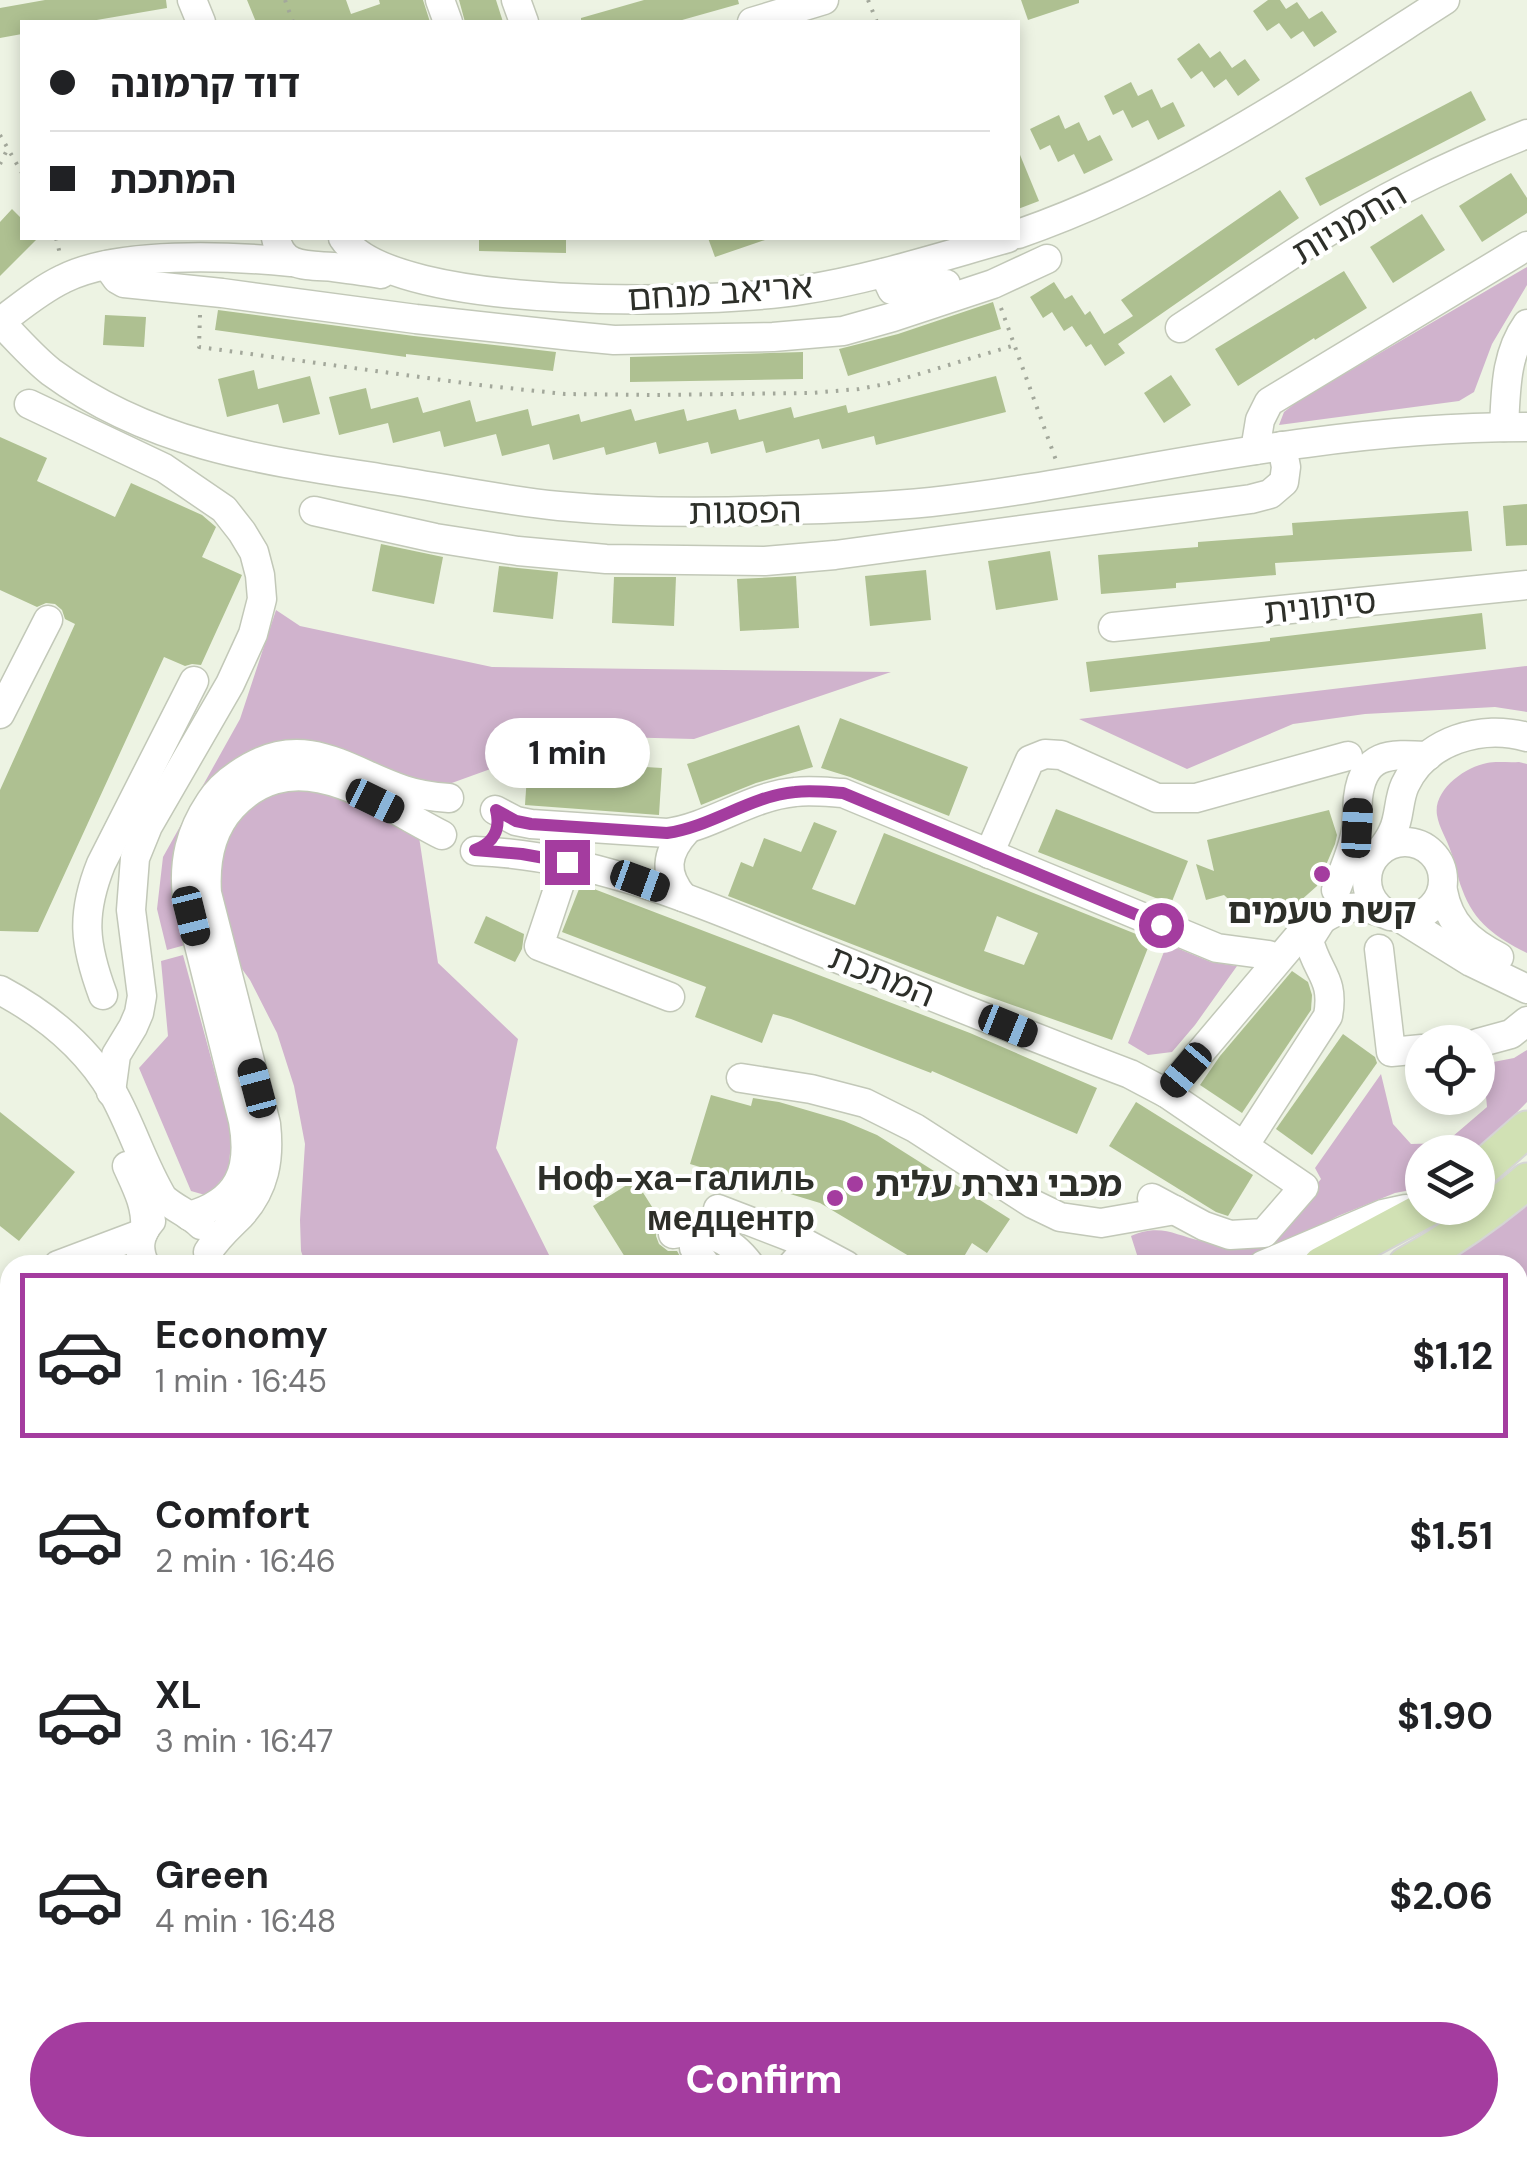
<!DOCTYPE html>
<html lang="en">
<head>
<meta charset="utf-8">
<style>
  body { margin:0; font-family:"DM Sans","Noto Sans Hebrew",sans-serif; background:#f6f6f6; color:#202124; height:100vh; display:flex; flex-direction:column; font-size:38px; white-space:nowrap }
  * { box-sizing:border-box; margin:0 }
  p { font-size:32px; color:#757577 }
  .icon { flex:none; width:55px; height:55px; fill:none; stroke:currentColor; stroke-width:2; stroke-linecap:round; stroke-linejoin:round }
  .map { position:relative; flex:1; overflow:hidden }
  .panel { position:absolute; left:0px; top:1255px; width:1528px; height:902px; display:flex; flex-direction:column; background:#fff; border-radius:30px 30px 0 0; box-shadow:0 5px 15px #0003 }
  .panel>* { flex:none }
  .guide { position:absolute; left:20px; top:20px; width:1000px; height:220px; border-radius:0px; box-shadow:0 5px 15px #0003; display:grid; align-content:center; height:220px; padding:0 30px; background:#fff }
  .tools { position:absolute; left:1405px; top:1025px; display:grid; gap:20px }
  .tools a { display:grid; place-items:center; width:90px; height:90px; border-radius:50%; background:#fff; box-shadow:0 5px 15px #0003; font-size:50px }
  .end { position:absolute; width:45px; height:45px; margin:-22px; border:12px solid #a43c9f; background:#fff; box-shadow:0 0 0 5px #fff }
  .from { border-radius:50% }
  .bubble { position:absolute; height:70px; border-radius:35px; background:#fff; box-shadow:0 5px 15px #0003; font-size:32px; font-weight:700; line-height:70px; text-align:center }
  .car { position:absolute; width:30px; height:60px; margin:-30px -15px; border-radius:12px; box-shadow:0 0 8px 2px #0007; background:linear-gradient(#222 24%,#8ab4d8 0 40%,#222 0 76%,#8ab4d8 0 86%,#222 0) }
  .guide b { display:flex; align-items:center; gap:35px; height:95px; font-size:38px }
  .guide b+b { border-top:2px solid #e0e0e0 }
  .guide i { width:25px; height:25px; background:#202124 }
  ul { padding:18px 0 0; list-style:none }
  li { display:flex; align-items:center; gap:30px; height:165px; margin:0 20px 15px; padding:0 10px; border:5px solid transparent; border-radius:0px }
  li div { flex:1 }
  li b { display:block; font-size:38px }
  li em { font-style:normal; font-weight:700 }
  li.active { border-color:#a43c9f }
  li>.icon { width:90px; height:90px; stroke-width:1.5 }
  .cta { display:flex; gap:20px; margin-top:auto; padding:20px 30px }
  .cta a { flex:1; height:115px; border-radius:60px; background:#a43c9f; color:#fff; font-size:40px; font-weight:700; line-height:115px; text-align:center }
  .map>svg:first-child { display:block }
  .green { fill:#d0b3cd }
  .building { fill:#aec091; fill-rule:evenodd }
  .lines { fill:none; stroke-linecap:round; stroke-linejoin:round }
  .minor-casing { stroke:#c2c8b8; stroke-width:31 }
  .major-casing { stroke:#d5d5d4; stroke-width:39 }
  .path { stroke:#a3a89b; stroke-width:4; stroke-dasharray:2.5 8; stroke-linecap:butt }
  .minor { stroke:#fff; stroke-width:28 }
  .major { stroke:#d1e1b4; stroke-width:35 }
  .route { stroke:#a43c9f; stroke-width:12 }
  .poi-dot { fill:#a43c9f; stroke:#fff; stroke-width:4 }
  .labels { text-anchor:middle; stroke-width:8; stroke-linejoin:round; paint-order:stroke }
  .street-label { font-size:35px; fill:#2d2f29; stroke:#fff }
  .poi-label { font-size:35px; font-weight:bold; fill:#2d2f29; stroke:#fff }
</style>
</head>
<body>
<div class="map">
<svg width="1527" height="2157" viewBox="0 0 1527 2157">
  <rect width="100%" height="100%" fill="#edf3e3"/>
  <g class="green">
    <path d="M 1527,267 L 1527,285 L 1492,344 L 1474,392 L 1459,401 L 1279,425 L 1284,412 L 1298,401 Z"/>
    <path d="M 276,610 L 300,626 L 492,667 L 891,672 L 694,739 L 537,735 L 532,754 L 413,797 L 438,963 L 518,1039 L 496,1148 L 554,1265 L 306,1265 L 301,1251 L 300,1220 L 305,1144 L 294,1086 L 277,1033 L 250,980 L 218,936 L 167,950 L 157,909 L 163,857 L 240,719 Z"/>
    <path d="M 1527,666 L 1527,712 L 1495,707 L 1365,714 L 1293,724 L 1187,769 L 1079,719 Z"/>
    <path d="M 1519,762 L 1527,764 L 1527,953 C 1497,938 1474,923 1462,889 C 1457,877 1456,864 1451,852 C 1447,839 1439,828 1437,815 C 1433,790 1465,767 1487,763 C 1497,761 1509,763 1519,762 Z"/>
    <path d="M 1167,944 L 1211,962 L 1237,966 L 1195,1025 L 1172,1052 L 1148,1055 L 1128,1043 Z"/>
    <path d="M 183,955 L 232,1135 L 228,1172 L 216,1186 L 205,1195 L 191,1191 L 139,1068 L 168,1036 L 161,961 Z"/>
    <path d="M 1527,1050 L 1527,1102 L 1485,1145 L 1474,1152 L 1422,1152 L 1421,1188 L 1395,1193 L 1338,1216 L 1284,1245 L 1225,1265 L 1144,1265 L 1138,1258 L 1131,1236 C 1161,1223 1174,1235 1202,1241 C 1226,1247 1251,1240 1274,1236 L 1321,1179 L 1315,1168 L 1381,1074 L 1393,1124 L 1411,1144 L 1445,1143 L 1487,1107 L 1483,1064 L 1514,1058 Z"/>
    <path d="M 1527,1194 L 1527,1460 L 1518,1458 L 1518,1265 L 1429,1265 Z"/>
    <path d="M 0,1304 L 10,1306 L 10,1533 L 0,1536 Z"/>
    <path d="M 1518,1511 L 1527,1513 L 1527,1729 L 1518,1730 Z"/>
    <path d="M 1527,1790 L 1527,1914 L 1518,1920 L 1518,1797 Z"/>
    <path d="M 597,2148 L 921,2148 L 917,2157 L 602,2157 Z"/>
  </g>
  <g class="building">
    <path d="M 45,0 L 166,0 L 167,8 L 85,22 L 22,22 L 22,34 L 0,38 L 0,8 Z"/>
    <path d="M 247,0 L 346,0 L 351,14 L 380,4 L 379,0 L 423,0 L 430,22 L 256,22 Z"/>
    <path d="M 459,0 L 496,0 L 503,22 L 465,22 Z"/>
    <path d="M 644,0 L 738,0 L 739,4 L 675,22 L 581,22 L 581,18 Z"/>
    <path d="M 1021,0 L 1079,0 L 1079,3 L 1028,20 Z"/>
    <path d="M 1268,0 L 1280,0 L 1286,9 L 1297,2 L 1309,19 L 1322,11 L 1337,32 L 1314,47 L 1303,31 L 1291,39 L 1279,23 L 1267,31 L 1253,11 Z"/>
    <path d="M 1199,43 L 1210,58 L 1220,51 L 1232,68 L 1245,59 L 1260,80 L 1238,96 L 1226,79 L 1214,88 L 1202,71 L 1191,79 L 1177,59 Z"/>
    <path d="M 1131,82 L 1138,96 L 1152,89 L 1161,108 L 1173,102 L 1185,126 L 1158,140 L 1148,120 L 1132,128 L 1123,110 L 1113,115 L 1104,96 Z"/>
    <path d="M 1471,91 L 1486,120 L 1320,206 L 1305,178 Z"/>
    <path d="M 1059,115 L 1065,129 L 1079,122 L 1088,141 L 1100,135 L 1113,160 L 1084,174 L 1074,154 L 1058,162 L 1050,145 L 1040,150 L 1030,129 Z"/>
    <path d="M 1018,150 L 1039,201 L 1018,209 Z"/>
    <path d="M 1511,173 L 1527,198 L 1527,213 L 1482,242 L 1459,206 Z"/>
    <path d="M 1280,190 L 1299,218 L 1118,344 L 1125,353 L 1105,366 L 1091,344 L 1086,347 L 1072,326 L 1064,331 L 1052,312 L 1043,318 L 1030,297 L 1054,282 L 1065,299 L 1072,295 L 1085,315 L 1090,311 L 1104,334 L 1133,316 L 1121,300 Z"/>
    <path d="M 12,209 L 22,219 L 22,238 L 38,238 L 0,276 L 0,222 Z"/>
    <path d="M 1422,214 L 1445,250 L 1393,283 L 1370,247 Z"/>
    <path d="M 479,238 L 566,238 L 566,253 L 479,251 Z"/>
    <path d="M 708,238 L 764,238 L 765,240 L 715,257 Z"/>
    <path d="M 1344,271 L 1367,308 L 1315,340 L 1314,338 L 1238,386 L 1215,349 Z"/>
    <path d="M 993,302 L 1001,329 L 848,376 L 839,349 L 898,334 Z"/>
    <path d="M 218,310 L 414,336 L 556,352 L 553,371 L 406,354 L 406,357 L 215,330 Z"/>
    <path d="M 105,315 L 146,317 L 144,347 L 103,345 Z"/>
    <path d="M 803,352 L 803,379 L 630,382 L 630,357 Z"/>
    <path d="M 254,370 L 258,389 L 310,376 L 320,414 L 283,423 L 278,404 L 227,417 L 218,379 Z"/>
    <path d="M 1171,375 L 1191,405 L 1164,423 L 1144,393 Z"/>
    <path d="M 996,376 L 1006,412 L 876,445 L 874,436 L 822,449 L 819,439 L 766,453 L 763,441 L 711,454 L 708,442 L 659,454 L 656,442 L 606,455 L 604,447 L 553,460 L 549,444 L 502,456 L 496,434 L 444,447 L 440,431 L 393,443 L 388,423 L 339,435 L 329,397 L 366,388 L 371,409 L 418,397 L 423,413 L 470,400 L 476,422 L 528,409 L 532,426 L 579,414 L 581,422 L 631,409 L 635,421 L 684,409 L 687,421 L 736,409 L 739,420 L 791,407 L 794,418 L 846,405 L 848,413 Z"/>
    <path d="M 0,437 L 47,458 L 37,481 L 115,517 L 131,483 L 202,515 L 216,527 L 202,557 L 242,575 L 201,665 L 192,664 L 185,666 L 164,657 L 38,932 L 0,931 L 0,790 L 75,624 L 65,619 L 62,610 L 55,604 L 46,603 L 37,607 L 0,590 Z"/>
    <path d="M 1527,504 L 1527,545 L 1506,546 L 1503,506 Z"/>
    <path d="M 1468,511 L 1472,551 L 1275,563 L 1276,575 L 1176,583 L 1176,588 L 1101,594 L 1098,555 L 1198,547 L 1198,542 L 1293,535 L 1292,523 Z"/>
    <path d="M 381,544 L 443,557 L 434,604 L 372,591 Z"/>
    <path d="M 1050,551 L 1058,600 L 996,610 L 988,561 Z"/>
    <path d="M 499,566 L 558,572 L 553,619 L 493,612 Z"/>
    <path d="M 926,570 L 931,620 L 870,626 L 865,576 Z"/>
    <path d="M 796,576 L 799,628 L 740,631 L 737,579 Z"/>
    <path d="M 614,577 L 676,577 L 674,626 L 612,623 Z"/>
    <path d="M 1482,613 L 1486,649 L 1090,692 L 1086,662 L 1270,641 L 1270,638 Z"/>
    <path d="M 840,718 L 968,767 L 949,816 L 850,777 L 821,768 Z"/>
    <path d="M 799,725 L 813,767 L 756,783 L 701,805 L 687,764 Z"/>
    <path d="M 528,760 L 662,768 L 659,815 L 525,805 Z"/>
    <path d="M 1056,809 L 1188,861 L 1171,904 L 1038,852 Z"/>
    <path d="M 1329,810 L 1337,835 L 1335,844 L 1317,886 L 1299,902 L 1247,917 L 1224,895 L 1206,900 L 1196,864 L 1214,871 L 1207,840 Z"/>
    <path d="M 814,822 L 837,831 L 812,889 L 855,905 L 884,833 L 1151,940 L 1112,1040 L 970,990 L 728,896 L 741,862 L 753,867 L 764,838 L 801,852 ZM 997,916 L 1038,933 L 1024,965 L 984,951 Z"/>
    <path d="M 581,884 L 970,1033 L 1097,1088 L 1077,1134 L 932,1071 L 931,1073 L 791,1019 L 773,1014 L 762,1043 L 695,1017 L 706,987 L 562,932 Z"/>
    <path d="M 486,916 L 524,934 L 522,949 L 515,962 L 474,943 Z"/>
    <path d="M 1292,971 L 1308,982 L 1312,995 L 1311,1010 L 1242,1113 L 1200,1085 L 1220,1056 Z"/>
    <path d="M 1343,1034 L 1375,1057 L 1377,1063 L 1312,1155 L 1276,1129 Z"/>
    <path d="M 711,1095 L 751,1106 L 753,1098 L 779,1102 L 844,1121 L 877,1135 L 1010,1219 L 987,1253 L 972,1243 L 959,1265 L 924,1265 L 820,1203 L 690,1164 Z"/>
    <path d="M 1136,1102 L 1253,1175 L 1228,1216 L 1216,1212 L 1109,1146 Z"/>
    <path d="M 0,1112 L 75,1172 L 19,1241 L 0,1226 Z"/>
    <path d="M 635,1180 L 661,1221 L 657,1227 L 656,1236 L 659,1244 L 668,1251 L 677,1251 L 685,1265 L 630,1265 L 593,1206 Z"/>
  </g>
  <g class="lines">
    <defs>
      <g id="minor">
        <path d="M 192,0 L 201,22"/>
        <path d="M 440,0 L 448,22"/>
        <path d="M 516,0 L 524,22"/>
        <path d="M 752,22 L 824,0"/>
        <path d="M 1018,234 C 1172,181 1308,88 1445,0"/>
        <path d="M 276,238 C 281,268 308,265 333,267 C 349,269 365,271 381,274"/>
        <path d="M 343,238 C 393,313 717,304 802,290 C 872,279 940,257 1008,238"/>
        <path d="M 107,265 L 117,279 L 124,283 L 222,293 L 416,319 L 572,336 L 614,340 L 773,337 L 843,331 L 893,317 L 993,284 L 1047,259"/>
        <path d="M 884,273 L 892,290 L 901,293 L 946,284"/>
        <path d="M 0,322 C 17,339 33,358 51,372 C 151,445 260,460 379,478 C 439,487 499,500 559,506 C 633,513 706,513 780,510 C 830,509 881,507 931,502 C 1057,488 1180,459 1306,443 C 1379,433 1453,427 1527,427"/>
        <path d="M 0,322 C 20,307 40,290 63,279 C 118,251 230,256 291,262"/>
        <path d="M 1180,328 C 1254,280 1328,227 1408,187 C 1447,167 1486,150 1527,134"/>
        <path d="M 29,404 L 164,468 L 224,509 L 242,532 L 254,552 L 260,575 L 262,599 L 253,634 L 230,684 L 148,826 L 135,858 L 131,910 L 142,996 L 139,1013 L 133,1027 L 116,1055 L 111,1092"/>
        <path d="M 1504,427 C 1506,391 1505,355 1527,324"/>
        <path d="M 1255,450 L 1260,420 L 1269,402 L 1527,246"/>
        <path d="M 314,511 L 435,538 L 518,551 L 606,559 L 765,561 L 835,555 L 1251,499 L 1270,494 L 1284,482 L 1286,467 L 1282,446"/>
        <path d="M 1113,627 L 1527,585"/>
        <path d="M 0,714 L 48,620"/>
        <path d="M 495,810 L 516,821 L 531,824 L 667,833 C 711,827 750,796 795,792 C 810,790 827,792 843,793 L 1217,948 L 1269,955"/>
        <circle cx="1405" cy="880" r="38"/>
        <path d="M 475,851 C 591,855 697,902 804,945 C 912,988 1021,1033 1130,1074 L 1166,1093 L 1304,1187 L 1264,1233 L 1230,1235 L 1204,1226 L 1152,1198"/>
        <path d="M 1380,851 C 1385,845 1390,838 1393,831 C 1400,817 1398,800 1405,785 C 1426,740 1482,724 1527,737"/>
        <path d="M 989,854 L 1030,760 L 1045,754 L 1061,755 L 1157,798 L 1196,798 L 1348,756"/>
        <path d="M 567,862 L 539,946 L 670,997"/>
        <path d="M 1336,890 C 1343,871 1353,850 1356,830 C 1358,819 1357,808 1358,798 C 1363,752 1390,754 1428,756"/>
        <path d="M 1443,891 C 1449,924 1469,942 1499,957"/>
        <path d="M 683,897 C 663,873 666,853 686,831"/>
        <path d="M 1402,919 L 1471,962 L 1527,989"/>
        <path d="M 1379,949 L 1391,1052 L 1422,1049"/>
        <path d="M 0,990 C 45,1014 87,1048 113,1093 C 132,1127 143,1165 163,1198 C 175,1209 190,1214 201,1225"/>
        <path d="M 103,995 C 84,944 81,914 101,864 L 194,681"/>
        <path d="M 1478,1043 L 1511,1034 L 1527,1021"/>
        <path d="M 741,1078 L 811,1089 L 865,1103 L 915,1128 L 1033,1204 L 1060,1217 L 1101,1223 L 1175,1210"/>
        <path d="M 1166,1093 L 1298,937 C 1332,912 1347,897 1390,916"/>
        <path d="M 1244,1146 L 1328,1016 C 1335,978 1317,973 1309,940 L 1321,921"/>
        <path d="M 127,1166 C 136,1186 147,1206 145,1229"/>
        <path d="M 718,1209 L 801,1241 L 846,1265"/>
        <path d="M 189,1216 C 239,1202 252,1170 243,1121 L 187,897 C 183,861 190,832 210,802 C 220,786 234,776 250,767 C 308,734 350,772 404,790 C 419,795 434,797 449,798"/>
        <path d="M 673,1234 C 704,1227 731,1239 750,1265"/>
        <path d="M 694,1248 L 706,1265"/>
        <path d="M 208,1252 C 217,1237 229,1227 241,1215 C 265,1188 270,1159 266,1124 L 207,893 C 205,862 210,831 232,807 C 296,738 377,802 442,835"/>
        <path d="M 58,1265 L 143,1233"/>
        <path d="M 145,1265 C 137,1249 139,1235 151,1221"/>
        <path d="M 792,1265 L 809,1246"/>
        <path d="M 1263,1265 L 1383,1214 L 1406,1209"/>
        <path d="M 1518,1475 L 1527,1478"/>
        <path d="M 0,1638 L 10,1636"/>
        <path d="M 1518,1771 L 1527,1765"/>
        <path d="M 0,1934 L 10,1931"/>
        <path d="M 230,2148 L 230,2157"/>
        <path d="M 414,2148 L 417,2157"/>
        <path d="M 1425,2148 L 1430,2157"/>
        <path d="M 1042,2157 L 1045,2148"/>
        <path d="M 1252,2157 L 1254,2148"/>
      </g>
      <g id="major">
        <path d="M 1478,1172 L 1527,1129"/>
        <path d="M 1321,1265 L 1428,1208"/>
        <path d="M 1406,1265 C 1451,1240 1488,1214 1527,1181"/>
        <path d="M 0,1689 L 10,1685"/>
        <path d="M 0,1724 L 10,1720"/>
      </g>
    </defs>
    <use href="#minor" class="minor-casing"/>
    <use href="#major" class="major-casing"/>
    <g class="path">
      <path d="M 285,0 L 293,22"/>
      <path d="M 868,0 L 877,22"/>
      <path d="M 0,135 L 22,173"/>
      <path d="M 0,164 L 7,150"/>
      <path d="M 56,238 L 61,258"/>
      <path d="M 1001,308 L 1057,463"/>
      <path d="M 200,315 L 199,347 L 479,385 L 565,394 L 652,395 L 811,393 L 859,389 L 886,384 L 1015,345"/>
      <path d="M 2,1911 L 10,1892"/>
      <path d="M 720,2148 L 720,2157"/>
      <path d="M 896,2148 L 897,2157"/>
    </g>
    <use href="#minor" class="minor"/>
    <use href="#major" class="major"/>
  </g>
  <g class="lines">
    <path class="route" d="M 567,862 L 522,854 L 475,850 C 494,843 501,829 496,810 L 516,821 L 531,824 L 667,833 C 711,827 750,796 795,792 C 811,790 827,792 843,793 L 1161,925"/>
  </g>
  <g class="poi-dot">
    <circle cx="1322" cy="874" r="10"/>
    <circle cx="855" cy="1184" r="10"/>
    <circle cx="835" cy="1198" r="10"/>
  </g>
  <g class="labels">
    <g class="street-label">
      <text transform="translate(1349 223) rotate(-31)" y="12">החמניות</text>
      <text transform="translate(720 292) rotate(-4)" y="12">אריאב מנחם</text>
      <text transform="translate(745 511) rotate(-1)" y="12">הפסגות</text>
      <text transform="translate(1320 606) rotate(-6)" y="12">סיתונית</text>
      <text transform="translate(882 976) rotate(22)" y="12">המתכת</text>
    </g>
    <g class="poi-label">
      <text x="1322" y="923">קשת טעמים</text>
      <text x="815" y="1190" text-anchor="end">Ноф-ха-галиль<tspan x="815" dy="40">медцентр</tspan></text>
      <text x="875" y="1196" text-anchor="start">מכבי נצרת עלית</text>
    </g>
  </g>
</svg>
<div class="tools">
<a><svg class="icon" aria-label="locate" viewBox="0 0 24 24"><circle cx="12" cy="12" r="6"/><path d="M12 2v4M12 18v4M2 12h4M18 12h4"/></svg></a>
<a><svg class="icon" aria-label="layers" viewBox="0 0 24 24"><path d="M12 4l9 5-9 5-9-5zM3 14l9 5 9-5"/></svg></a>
</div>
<i class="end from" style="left:1161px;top:925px"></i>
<i class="end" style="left:567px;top:862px"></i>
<div class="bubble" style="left:485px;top:718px;width:165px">1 min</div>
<i class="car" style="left:375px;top:801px;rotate:116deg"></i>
<i class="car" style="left:1357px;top:828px;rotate:3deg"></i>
<i class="car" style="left:640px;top:881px;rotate:110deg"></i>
<i class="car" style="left:191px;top:916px;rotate:166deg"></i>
<i class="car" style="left:1008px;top:1026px;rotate:112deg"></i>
<i class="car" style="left:1186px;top:1070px;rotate:220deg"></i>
<i class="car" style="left:257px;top:1088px;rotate:345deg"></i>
<div class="guide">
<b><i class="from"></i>דוד קרמונה</b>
<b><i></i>המתכת</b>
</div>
<section class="panel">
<ul>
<li class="active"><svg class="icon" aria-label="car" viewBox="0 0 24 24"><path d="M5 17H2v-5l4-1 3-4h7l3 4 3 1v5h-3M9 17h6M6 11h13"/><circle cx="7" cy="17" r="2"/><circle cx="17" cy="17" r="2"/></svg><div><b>Economy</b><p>1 min · 16:45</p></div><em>$1.12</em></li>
<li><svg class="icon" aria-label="car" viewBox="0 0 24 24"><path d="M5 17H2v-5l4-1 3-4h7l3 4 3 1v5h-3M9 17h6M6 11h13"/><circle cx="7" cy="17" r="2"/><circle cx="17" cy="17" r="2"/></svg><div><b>Comfort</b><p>2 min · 16:46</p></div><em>$1.51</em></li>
<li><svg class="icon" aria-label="car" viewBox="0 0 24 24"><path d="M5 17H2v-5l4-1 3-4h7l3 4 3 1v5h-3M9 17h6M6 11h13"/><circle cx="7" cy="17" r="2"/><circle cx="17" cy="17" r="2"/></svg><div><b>XL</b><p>3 min · 16:47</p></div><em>$1.90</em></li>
<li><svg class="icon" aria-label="car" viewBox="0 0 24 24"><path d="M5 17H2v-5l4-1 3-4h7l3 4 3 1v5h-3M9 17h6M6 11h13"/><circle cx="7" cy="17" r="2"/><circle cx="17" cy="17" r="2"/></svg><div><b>Green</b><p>4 min · 16:48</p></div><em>$2.06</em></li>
</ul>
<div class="cta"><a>Confirm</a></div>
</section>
</div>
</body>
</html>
